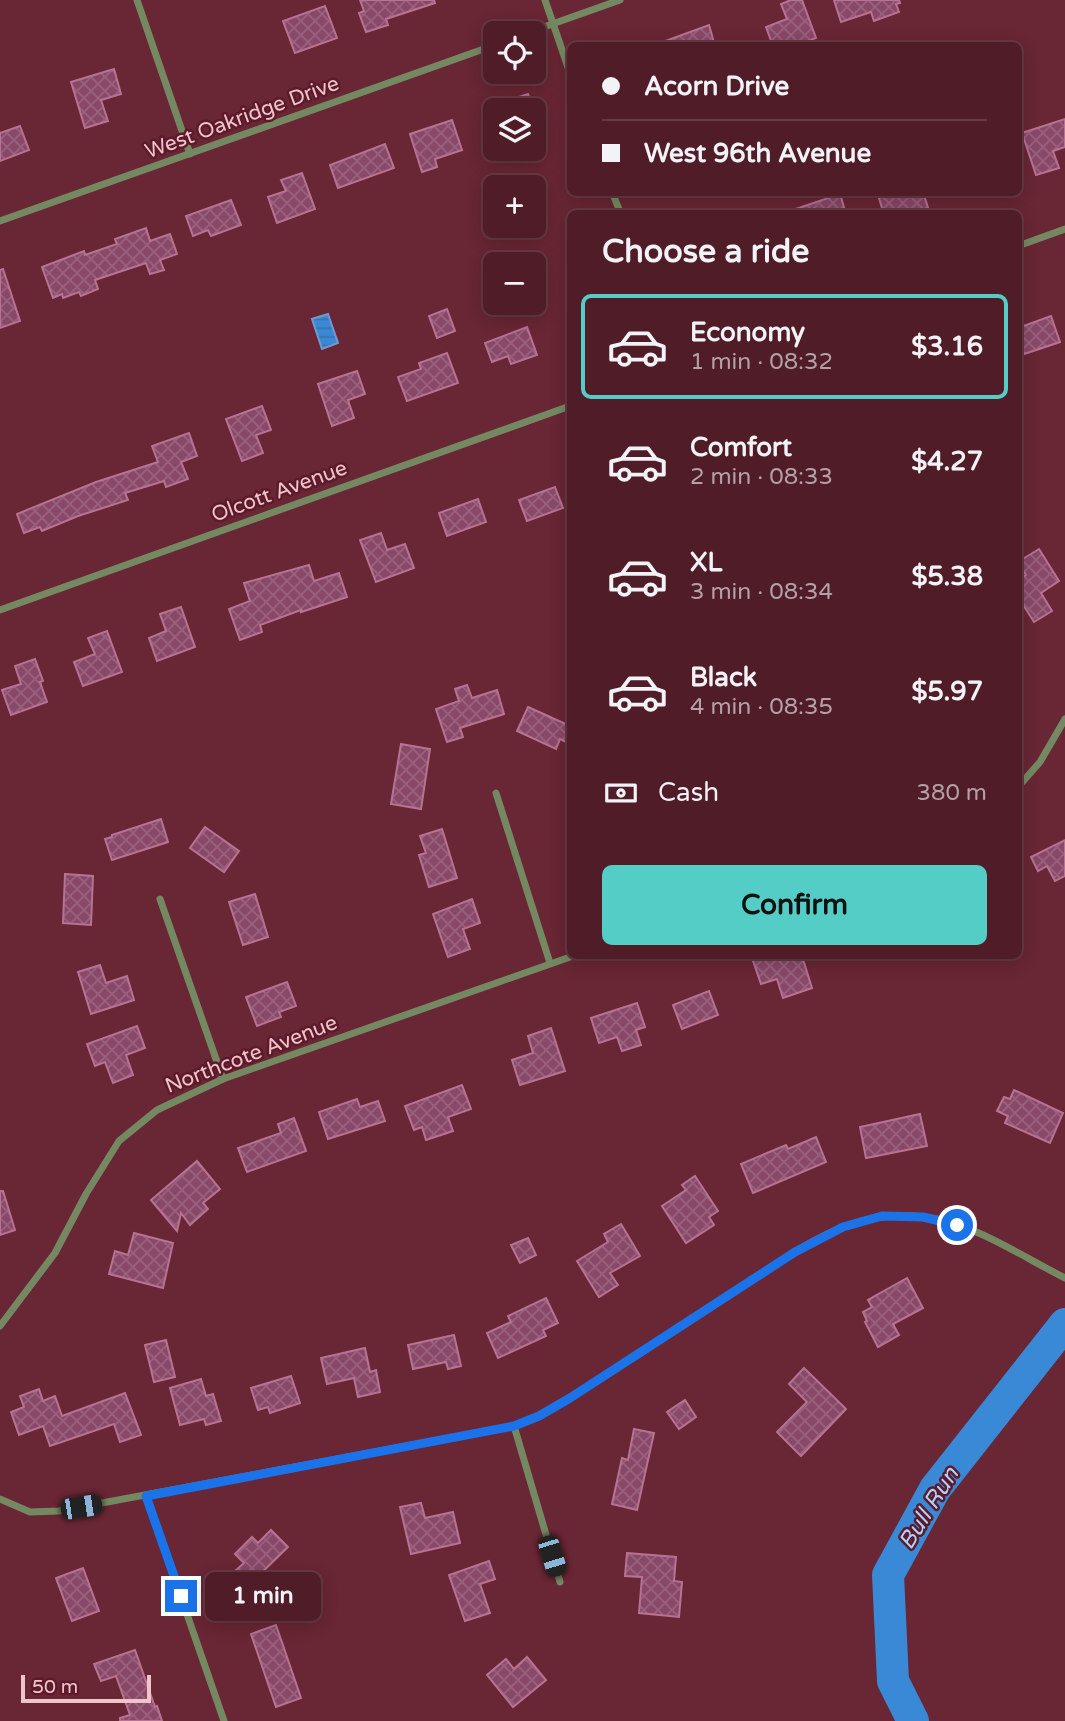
<!DOCTYPE html>
<html lang="en">
<head>
<meta charset="utf-8">
<style>
  body { margin:0; font-family:"Varela Round",sans-serif; background:#55252f; color:#f1f3f6; height:100vh; display:flex; flex-direction:column; font-size:26px; white-space:nowrap }
  * { box-sizing:border-box; margin:0 }
  p { font-size:23px; color:#b3a1a7 }
  .icon { flex:none; width:38px; height:38px; fill:none; stroke:currentColor; stroke-width:2; stroke-linecap:round; stroke-linejoin:round }
  .map { position:relative; flex:1; overflow:hidden }
  .drawer { position:absolute; left:567px; top:210px; width:455px; height:749px; display:flex; flex-direction:column; background:#4f1c27; border-radius:10px; box-shadow:0 4px 18px #0003,0 0 0 2px #663a44 }
  .drawer>* { flex:none }
  .hud { position:absolute; left:567px; top:42px; width:455px; height:154px; border-radius:10px; box-shadow:0 4px 18px #0003,0 0 0 2px #663a44; display:grid; align-content:center; height:154px; padding:0 35px; background:#4f1c27 }
  .tools { position:absolute; left:483px; top:21px; display:grid; gap:14px }
  .tools a { display:grid; place-items:center; width:63px; height:63px; border-radius:10px; background:#4f1c27; box-shadow:0 4px 18px #0003,0 0 0 2px #663a44; font-size:35px }
  .scale { position:absolute; left:21px; bottom:18px; width:130px; box-sizing:border-box; padding-left:7px; border:4px solid #f0c5ca; border-top:0; font-size:19px; line-height:24px; white-space:nowrap; color:#f0c5ca; -webkit-text-stroke:5px #5d1a2a; paint-order:stroke }
  .end { position:absolute; width:32px; height:32px; margin:-16px; border:9px solid #1a73e8; background:#fff; box-shadow:0 0 0 4px #fff }
  .from { border-radius:50% }
  .bubble { position:absolute; height:49px; border-radius:10px; background:#4f1c27; box-shadow:0 4px 18px #0003,0 0 0 2px #663a44; font-size:23px; font-weight:800; line-height:49px; text-align:center }
  .car { position:absolute; width:21px; height:42px; margin:-21px -10px; border-radius:9px; box-shadow:0 0 5px 2px #0007; background:linear-gradient(#222 24%,#8ab4d8 0 40%,#222 0 76%,#8ab4d8 0 86%,#222 0) }
  .hud b { display:flex; align-items:center; gap:24px; height:66px; font-size:26px }
  .hud b+b { border-top:2px solid #663a44 }
  .hud i { width:18px; height:18px; background:#f1f3f6 }
  ul { padding:0; list-style:none }
  li { display:flex; align-items:center; gap:21px; height:105px; margin:0 14px 10px; padding:0 21px; border:4px solid transparent; border-radius:10px }
  li div { flex:1 }
  li b { display:block; font-size:26px }
  li em { font-style:normal; font-weight:800 }
  li.current { border-color:#54cdc7 }
  li>.icon { width:63px; height:63px; stroke-width:1.5 }
  h2 { padding:0 35px; font-size:32px; line-height:84px }
  .pay { display:flex; align-items:center; gap:18px; height:77px; padding:0 35px; font-size:26px }
  .pay p { margin-inline-start:auto }
  .button { display:flex; gap:14px; margin-top:auto; padding:14px 35px }
  .button a { flex:1; height:80px; border-radius:10px; background:#54cdc7; color:#111; font-size:28px; font-weight:800; line-height:80px; text-align:center }
  .map>svg:first-child { display:block }
  .water { fill:url(#water-rules); stroke:#709bd2; stroke-width:2 }
  .lines { fill:none; stroke-linecap:round; stroke-linejoin:round }
  .river { stroke:#3989d6; stroke-width:32 }
  .building { fill:url(#building-cross-hatch); stroke:#b87293; stroke-width:2 }
  .street { stroke:#748961; stroke-width:7 }
  .route { stroke:#1a73e8; stroke-width:9 }
  .labels { text-anchor:middle; stroke-width:5; stroke-linejoin:round; paint-order:stroke }
  .street-label { font-size:21px; fill:#f0c5ca; stroke:#5d1a2a }
  .water-label { font-size:23px; font-style:italic; fill:#aed3fb; stroke:#5d1a2a }
</style>
</head>
<body>
<div class="map">
<svg width="1065" height="1721" viewBox="0 0 1065 1721">
  <defs>
    <pattern id="water-rules" width="6" height="5" patternUnits="userSpaceOnUse" patternTransform="scale(1.75)"><rect width="6" height="5" fill="#3989d6"/><path d="M0 2.5h6" fill="none" stroke="#3e72a8"/></pattern>
    <pattern id="building-cross-hatch" width="8" height="8" patternUnits="userSpaceOnUse" patternTransform="scale(1.75)"><rect width="8" height="8" fill="#894868"/><path d="M0 0l8 8M0 8l8-8" fill="none" stroke="#9a617c"/></pattern>
  </defs>
  <rect width="100%" height="100%" fill="#692634"/>
  <path class="water" d="M 328,314 L 338,343 L 322,349 L 312,319 Z"/>
  <g class="lines">
    <path class="river" d="M 913,1721 L 893,1681 L 888,1575 L 935,1489 L 1065,1324"/>
  </g>
  <g class="building">
    <path d="M 360,0 L 434,0 L 435,3 L 386,19 L 388,25 L 366,32 L 359,13 L 364,11 Z"/>
    <path d="M 791,0 L 802,0 L 816,38 L 795,46 L 773,46 L 766,27 L 787,19 L 781,4 Z"/>
    <path d="M 834,0 L 899,0 L 900,3 L 896,4 L 899,12 L 874,21 L 871,12 L 841,22 Z"/>
    <path d="M 325,6 L 337,38 L 295,53 L 283,21 Z"/>
    <path d="M 709,25 L 715,46 L 660,46 L 660,43 Z"/>
    <path d="M 114,69 L 121,94 L 101,100 L 108,121 L 85,128 L 71,82 Z"/>
    <path d="M 528,94 L 534,110 L 486,110 L 486,108 Z"/>
    <path d="M 1065,119 L 1065,147 L 1053,151 L 1059,168 L 1036,175 L 1022,133 Z"/>
    <path d="M 452,120 L 462,150 L 435,159 L 437,167 L 422,172 L 410,134 Z"/>
    <path d="M 20,126 L 29,150 L 0,161 L 0,133 Z"/>
    <path d="M 385,144 L 394,168 L 338,188 L 330,165 Z"/>
    <path d="M 302,173 L 315,209 L 277,223 L 268,197 L 286,191 L 281,180 Z"/>
    <path d="M 877,192 L 923,192 L 930,214 L 884,214 Z"/>
    <path d="M 840,194 L 846,214 L 791,214 L 790,211 Z"/>
    <path d="M 231,200 L 241,225 L 211,236 L 208,230 L 193,236 L 186,216 Z"/>
    <path d="M 146,228 L 150,241 L 170,234 L 177,254 L 160,260 L 164,270 L 150,274 L 146,263 L 95,280 L 98,289 L 81,296 L 79,292 L 63,298 L 62,294 L 53,298 L 42,267 L 84,251 L 85,255 L 117,244 L 115,239 Z"/>
    <path d="M 3,269 L 20,321 L 0,328 L 0,270 Z"/>
    <path d="M 447,309 L 455,331 L 437,338 L 429,316 Z"/>
    <path d="M 1051,316 L 1060,342 L 1018,356 L 1018,328 Z"/>
    <path d="M 527,327 L 537,355 L 511,364 L 508,356 L 492,362 L 485,343 Z"/>
    <path d="M 447,353 L 458,383 L 407,401 L 398,377 L 421,369 L 419,363 Z"/>
    <path d="M 357,371 L 365,394 L 348,400 L 354,418 L 332,426 L 318,384 Z"/>
    <path d="M 262,406 L 271,430 L 256,435 L 263,453 L 242,461 L 226,419 Z"/>
    <path d="M 189,433 L 197,456 L 181,462 L 188,479 L 166,487 L 164,481 L 125,493 L 128,500 L 78,516 L 42,531 L 40,527 L 24,533 L 17,514 L 96,482 L 158,462 L 152,446 Z"/>
    <path d="M 555,487 L 563,508 L 527,521 L 519,500 Z"/>
    <path d="M 478,499 L 486,522 L 447,536 L 439,513 Z"/>
    <path d="M 381,533 L 387,550 L 405,544 L 414,568 L 376,582 L 360,540 Z"/>
    <path d="M 1039,549 L 1059,581 L 1041,593 L 1052,611 L 1034,622 L 1018,597 L 1018,580 L 1026,575 L 1018,562 Z"/>
    <path d="M 309,565 L 314,581 L 339,573 L 347,597 L 301,612 L 301,610 L 260,625 L 262,632 L 240,640 L 229,609 L 250,601 L 244,583 Z"/>
    <path d="M 181,607 L 195,647 L 157,661 L 149,638 L 166,631 L 160,614 Z"/>
    <path d="M 107,631 L 122,672 L 83,686 L 74,662 L 95,654 L 88,638 Z"/>
    <path d="M 35,659 L 43,681 L 40,682 L 47,702 L 11,715 L 2,690 L 21,684 L 15,666 Z"/>
    <path d="M 467,685 L 472,698 L 497,690 L 504,714 L 460,728 L 463,737 L 447,742 L 436,709 L 459,701 L 455,689 Z"/>
    <path d="M 528,707 L 570,726 L 570,744 L 560,739 L 556,749 L 517,731 Z"/>
    <path d="M 401,744 L 430,749 L 421,809 L 391,804 Z"/>
    <path d="M 161,819 L 168,842 L 112,860 L 105,839 L 112,837 L 112,835 Z"/>
    <path d="M 205,827 L 239,851 L 224,872 L 190,848 Z"/>
    <path d="M 442,829 L 457,878 L 429,887 L 419,855 L 426,853 L 420,836 Z"/>
    <path d="M 1065,840 L 1065,876 L 1055,881 L 1047,866 L 1038,871 L 1031,857 Z"/>
    <path d="M 65,874 L 93,876 L 91,925 L 63,923 Z"/>
    <path d="M 255,894 L 268,937 L 243,945 L 229,902 Z"/>
    <path d="M 472,899 L 480,923 L 463,929 L 470,949 L 448,957 L 433,914 Z"/>
    <path d="M 759,956 L 802,956 L 812,988 L 783,998 L 777,979 L 761,984 L 752,958 Z"/>
    <path d="M 100,965 L 106,983 L 127,976 L 134,1000 L 91,1014 L 78,972 Z"/>
    <path d="M 287,982 L 296,1006 L 279,1012 L 281,1017 L 257,1026 L 246,997 Z"/>
    <path d="M 709,991 L 718,1015 L 682,1029 L 673,1005 Z"/>
    <path d="M 637,1003 L 645,1027 L 636,1030 L 641,1045 L 622,1051 L 617,1037 L 599,1043 L 591,1018 Z"/>
    <path d="M 137,1026 L 145,1048 L 126,1055 L 133,1075 L 113,1083 L 105,1062 L 95,1066 L 87,1044 Z"/>
    <path d="M 551,1028 L 565,1071 L 520,1085 L 512,1060 L 533,1053 L 528,1036 Z"/>
    <path d="M 462,1085 L 471,1109 L 448,1117 L 453,1131 L 426,1140 L 422,1127 L 414,1130 L 405,1106 Z"/>
    <path d="M 1014,1090 L 1063,1113 L 1050,1143 L 1005,1123 L 1008,1116 L 997,1111 L 1004,1097 L 1010,1099 Z"/>
    <path d="M 357,1099 L 360,1107 L 378,1101 L 385,1121 L 328,1139 L 319,1112 Z"/>
    <path d="M 920,1114 L 927,1146 L 866,1158 L 860,1127 Z"/>
    <path d="M 294,1118 L 306,1151 L 247,1172 L 238,1148 L 281,1133 L 278,1124 Z"/>
    <path d="M 816,1137 L 826,1162 L 753,1193 L 741,1164 L 786,1145 L 788,1149 Z"/>
    <path d="M 197,1161 L 220,1189 L 203,1203 L 208,1209 L 190,1225 L 181,1213 L 177,1231 L 151,1200 Z"/>
    <path d="M 695,1176 L 718,1211 L 709,1217 L 714,1225 L 686,1243 L 662,1206 L 686,1190 L 682,1185 Z"/>
    <path d="M 0,1191 L 3,1191 L 15,1230 L 0,1235 Z"/>
    <path d="M 621,1224 L 640,1256 L 610,1273 L 618,1285 L 599,1297 L 577,1261 L 608,1242 L 604,1234 Z"/>
    <path d="M 134,1233 L 173,1243 L 163,1288 L 109,1274 L 115,1251 L 128,1255 Z"/>
    <path d="M 528,1238 L 536,1255 L 520,1263 L 511,1245 Z"/>
    <path d="M 907,1278 L 923,1308 L 893,1324 L 899,1335 L 878,1347 L 865,1322 L 867,1321 L 863,1312 L 872,1307 L 868,1300 Z"/>
    <path d="M 546,1298 L 558,1323 L 543,1330 L 546,1336 L 498,1358 L 487,1333 L 511,1322 L 508,1316 Z"/>
    <path d="M 454,1335 L 461,1366 L 448,1369 L 446,1362 L 413,1369 L 408,1345 Z"/>
    <path d="M 166,1340 L 175,1377 L 154,1382 L 145,1345 Z"/>
    <path d="M 365,1348 L 370,1372 L 376,1370 L 380,1392 L 358,1397 L 354,1378 L 327,1384 L 321,1358 Z"/>
    <path d="M 804,1368 L 846,1409 L 801,1456 L 777,1432 L 807,1402 L 789,1384 Z"/>
    <path d="M 291,1376 L 300,1403 L 270,1413 L 268,1407 L 258,1410 L 251,1388 Z"/>
    <path d="M 201,1379 L 206,1396 L 213,1394 L 221,1421 L 206,1425 L 204,1419 L 180,1425 L 170,1388 Z"/>
    <path d="M 39,1389 L 43,1401 L 55,1396 L 62,1416 L 125,1393 L 141,1435 L 120,1442 L 114,1424 L 50,1446 L 43,1426 L 19,1435 L 11,1412 L 24,1407 L 20,1396 Z"/>
    <path d="M 685,1400 L 696,1417 L 679,1429 L 667,1412 Z"/>
    <path d="M 634,1429 L 654,1433 L 637,1510 L 612,1504 L 622,1458 L 628,1460 Z"/>
    <path d="M 421,1503 L 425,1518 L 453,1512 L 460,1543 L 411,1554 L 400,1507 Z"/>
    <path d="M 271,1530 L 288,1547 L 249,1585 L 235,1571 L 244,1563 L 235,1554 L 252,1537 L 258,1543 Z"/>
    <path d="M 627,1553 L 676,1557 L 674,1581 L 682,1582 L 679,1617 L 639,1613 L 642,1577 L 625,1576 Z"/>
    <path d="M 489,1561 L 495,1579 L 480,1584 L 490,1613 L 465,1621 L 449,1575 Z"/>
    <path d="M 83,1568 L 99,1611 L 72,1621 L 56,1578 Z"/>
    <path d="M 276,1625 L 301,1698 L 276,1707 L 251,1634 Z"/>
    <path d="M 135,1650 L 155,1707 L 157,1706 L 162,1721 L 120,1721 L 120,1718 L 130,1715 L 116,1676 L 101,1681 L 94,1664 Z"/>
    <path d="M 527,1657 L 546,1680 L 513,1707 L 487,1675 L 506,1659 L 514,1669 Z"/>
  </g>
  <g class="lines">
    <g class="street">
      <path d="M 137,0 L 190,154"/>
      <path d="M 545,0 L 570,73"/>
      <path d="M 527,33 L 620,0"/>
      <path d="M 612,192 L 621,214"/>
      <path d="M 0,221 L 495,45"/>
      <path d="M 1018,246 L 1065,229"/>
      <path d="M 0,610 L 570,406"/>
      <path d="M 1018,787 L 1040,762 L 1065,719"/>
      <path d="M 496,793 L 550,963"/>
      <path d="M 160,899 L 223,1079"/>
      <path d="M 0,1326 L 55,1253 L 86,1194 L 119,1141 L 157,1110 L 223,1079 L 573,956"/>
      <path d="M 514,1426 L 560,1582"/>
      <path d="M 146,1496 L 224,1721"/>
      <path d="M 0,1499 L 30,1512 L 59,1511 L 514,1426 L 539,1416 L 570,1398 C 627,1362 684,1325 740,1288 C 774,1266 808,1240 846,1226 C 871,1216 897,1214 924,1217 C 974,1223 1021,1256 1065,1278"/>
    </g>
  </g>
  <g class="lines">
    <path class="route" d="M 181,1596 L 146,1496 L 514,1426 L 539,1416 L 570,1398 L 795,1252 L 843,1227 L 882,1216 L 923,1217 L 957,1225"/>
  </g>
  <g class="labels">
    <g class="street-label">
      <text transform="translate(242 117) rotate(-20)" y="7">West Oakridge Drive</text>
      <text transform="translate(279 491) rotate(-20)" y="7">Olcott Avenue</text>
      <text transform="translate(251 1054) rotate(-21)" y="7">Northcote Avenue</text>
    </g>
    <g class="water-label">
      <text transform="translate(928 1508) rotate(-58)" y="8">Bull Run</text>
    </g>
  </g>
</svg>
<div class="tools">
<a><svg class="icon" aria-label="locate" viewBox="0 0 24 24"><circle cx="12" cy="12" r="6"/><path d="M12 2v4M12 18v4M2 12h4M18 12h4"/></svg></a>
<a><svg class="icon" aria-label="layers" viewBox="0 0 24 24"><path d="M12 4l9 5-9 5-9-5zM3 14l9 5 9-5"/></svg></a>
<a>+</a>
<a>−</a>
</div>
<div class="scale">50 m</div>
<i class="end from" style="left:957px;top:1225px"></i>
<i class="end" style="left:181px;top:1596px"></i>
<div class="bubble" style="left:205px;top:1572px;width:116px">1 min</div>
<i class="car" style="left:81px;top:1507px;rotate:81deg"></i>
<i class="car" style="left:552px;top:1556px;rotate:163deg"></i>
<div class="hud">
<b><i class="from"></i>Acorn Drive</b>
<b><i></i>West 96th Avenue</b>
</div>
<section class="drawer">
<h2>Choose a ride</h2>
<ul>
<li class="current"><svg class="icon" aria-label="car" viewBox="0 0 24 24"><path d="M5 17H2v-5l4-1 3-4h7l3 4 3 1v5h-3M9 17h6M6 11h13"/><circle cx="7" cy="17" r="2"/><circle cx="17" cy="17" r="2"/></svg><div><b>Economy</b><p>1 min · 08:32</p></div><em>$3.16</em></li>
<li><svg class="icon" aria-label="car" viewBox="0 0 24 24"><path d="M5 17H2v-5l4-1 3-4h7l3 4 3 1v5h-3M9 17h6M6 11h13"/><circle cx="7" cy="17" r="2"/><circle cx="17" cy="17" r="2"/></svg><div><b>Comfort</b><p>2 min · 08:33</p></div><em>$4.27</em></li>
<li><svg class="icon" aria-label="car" viewBox="0 0 24 24"><path d="M5 17H2v-5l4-1 3-4h7l3 4 3 1v5h-3M9 17h6M6 11h13"/><circle cx="7" cy="17" r="2"/><circle cx="17" cy="17" r="2"/></svg><div><b>XL</b><p>3 min · 08:34</p></div><em>$5.38</em></li>
<li><svg class="icon" aria-label="car" viewBox="0 0 24 24"><path d="M5 17H2v-5l4-1 3-4h7l3 4 3 1v5h-3M9 17h6M6 11h13"/><circle cx="7" cy="17" r="2"/><circle cx="17" cy="17" r="2"/></svg><div><b>Black</b><p>4 min · 08:35</p></div><em>$5.97</em></li>
</ul>
<div class="pay"><svg class="icon" aria-label="cash" viewBox="0 0 24 24"><path d="M3 7h18v10H3z"/><circle cx="12" cy="12" r="2"/></svg>Cash<p>380 m</p></div>
<div class="button"><a>Confirm</a></div>
</section>
</div>
</body>
</html>
